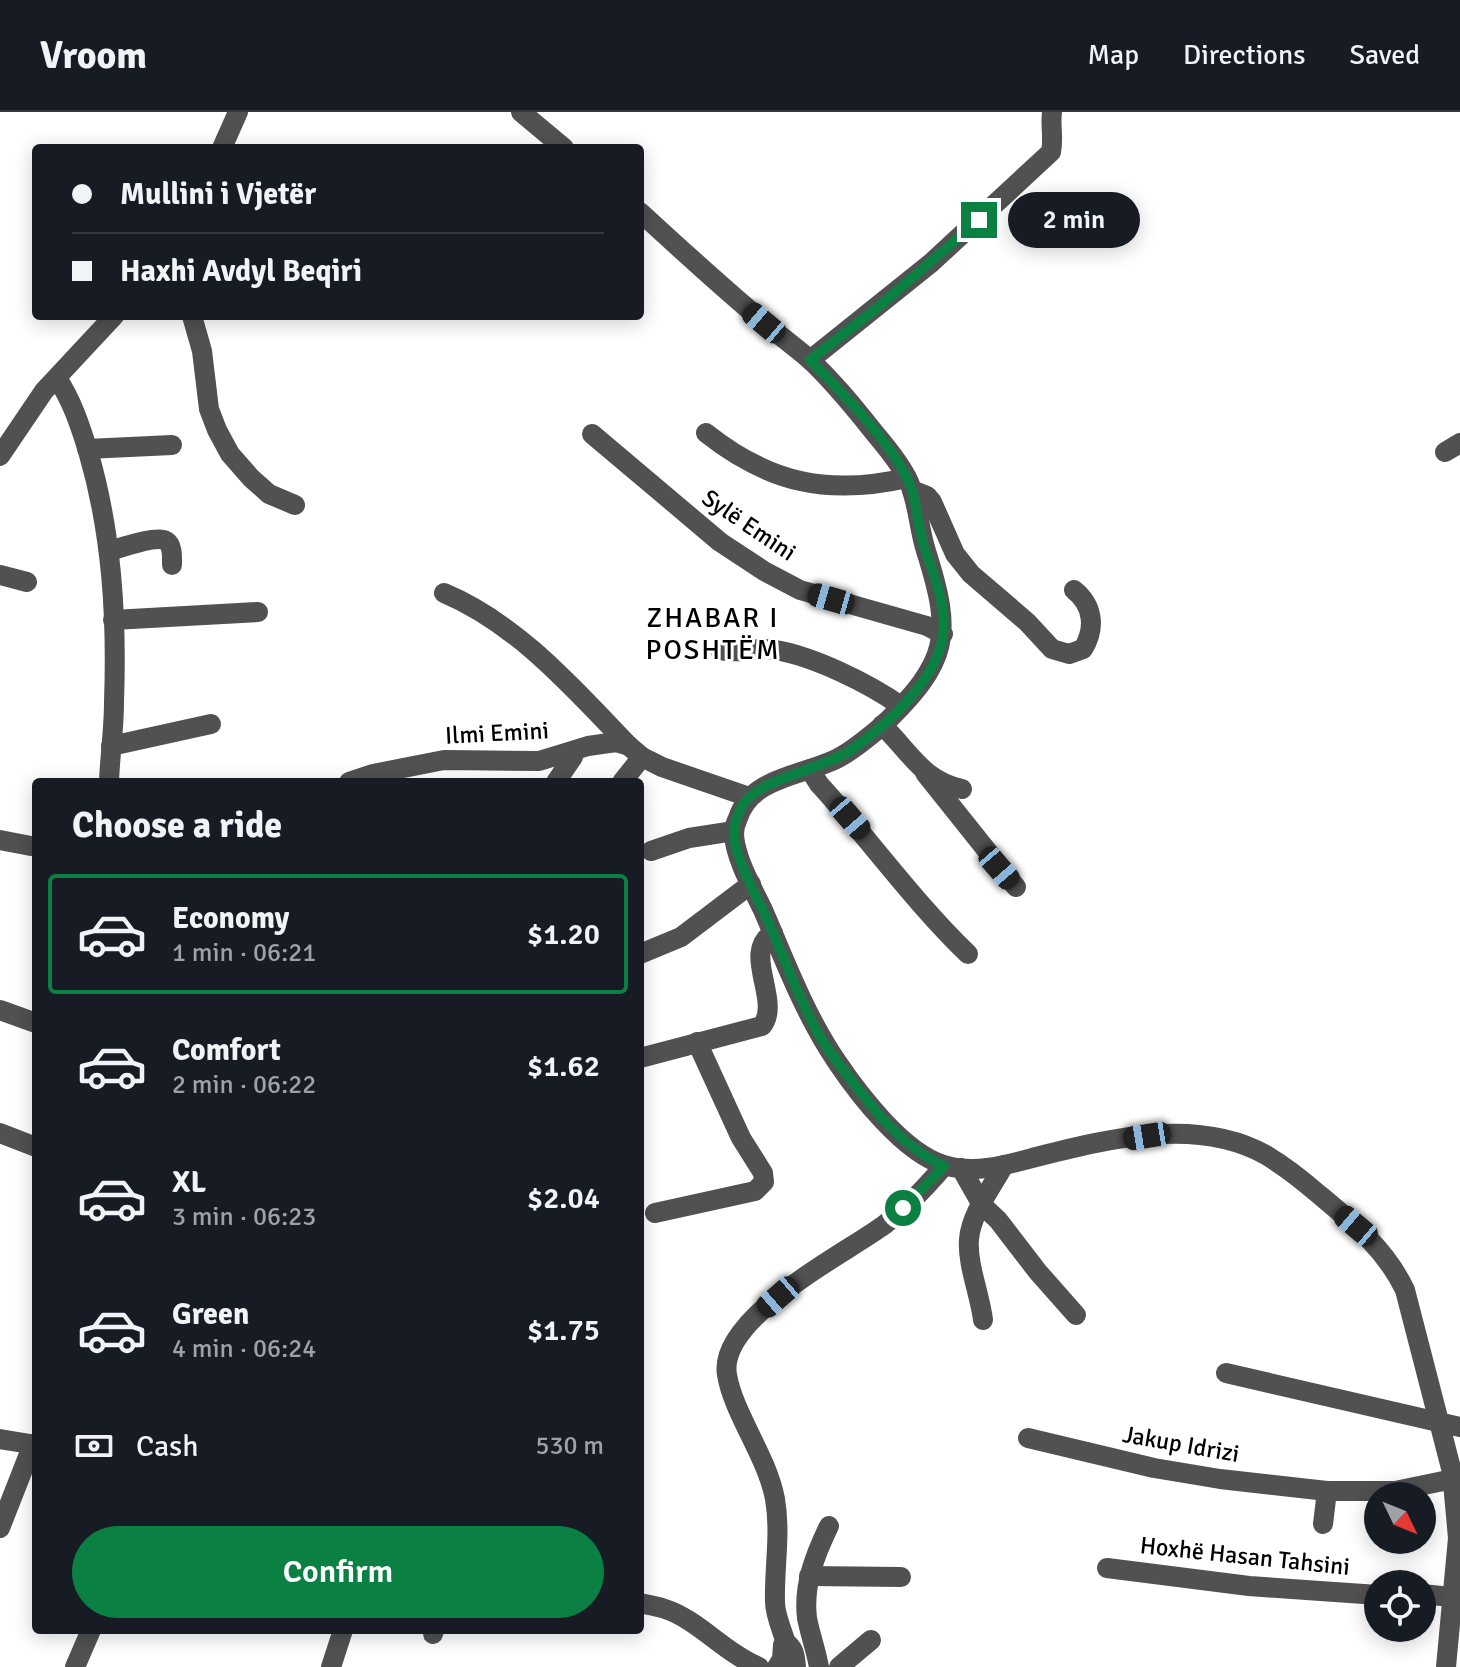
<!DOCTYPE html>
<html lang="en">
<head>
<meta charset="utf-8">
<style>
  body { margin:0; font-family:Signika,sans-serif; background:#242831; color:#f1f3f6; height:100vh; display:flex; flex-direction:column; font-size:30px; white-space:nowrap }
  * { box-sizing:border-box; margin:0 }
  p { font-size:26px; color:#9ea1a6 }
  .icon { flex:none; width:44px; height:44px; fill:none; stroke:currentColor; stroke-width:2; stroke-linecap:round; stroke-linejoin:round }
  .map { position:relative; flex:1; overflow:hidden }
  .details { position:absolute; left:32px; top:666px; width:612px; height:856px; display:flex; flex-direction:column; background:#171b24; border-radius:8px; box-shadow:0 4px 20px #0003 }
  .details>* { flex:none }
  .hud { position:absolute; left:32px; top:32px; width:612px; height:176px; border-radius:8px; box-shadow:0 4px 20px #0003; display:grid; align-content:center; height:176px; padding:0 40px; background:#171b24 }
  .needle { width:52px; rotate:133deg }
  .fabs { position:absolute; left:1364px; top:1370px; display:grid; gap:16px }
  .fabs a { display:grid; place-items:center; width:72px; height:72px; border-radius:50%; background:#171b24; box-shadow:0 4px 20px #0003; font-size:40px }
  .end { position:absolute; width:36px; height:36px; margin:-18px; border:10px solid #0b8043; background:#fff; box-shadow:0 0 0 4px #fff }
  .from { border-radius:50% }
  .bubble { position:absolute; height:56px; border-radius:28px; background:#171b24; box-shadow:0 4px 20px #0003; font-size:26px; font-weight:600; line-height:56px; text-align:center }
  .car { position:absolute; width:24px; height:48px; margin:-24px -12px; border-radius:10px; box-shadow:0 0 6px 2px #0007; background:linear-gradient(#222 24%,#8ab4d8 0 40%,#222 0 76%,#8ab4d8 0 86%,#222 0) }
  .hud b { display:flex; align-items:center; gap:28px; height:76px; font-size:30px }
  .hud b+b { border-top:2px solid #363941 }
  .hud i { width:20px; height:20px; background:#f1f3f6 }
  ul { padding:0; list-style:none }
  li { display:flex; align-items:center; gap:24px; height:120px; margin:0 16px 12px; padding:0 24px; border:4px solid transparent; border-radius:8px }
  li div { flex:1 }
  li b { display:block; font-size:30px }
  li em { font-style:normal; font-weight:600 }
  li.on { border-color:#0b8043 }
  li>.icon { width:72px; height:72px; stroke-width:1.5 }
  h2 { padding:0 40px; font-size:36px; line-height:96px }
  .pay { display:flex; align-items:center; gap:20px; height:88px; padding:0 40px; font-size:30px }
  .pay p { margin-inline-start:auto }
  .button { display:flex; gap:16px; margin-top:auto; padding:16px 40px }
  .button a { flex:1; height:92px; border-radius:48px; background:#0b8043; color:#fff; font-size:32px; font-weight:600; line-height:92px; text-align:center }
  header { display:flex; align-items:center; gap:48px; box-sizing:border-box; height:112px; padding:0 40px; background:#171b24; border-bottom:2px solid #363941 }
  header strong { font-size:38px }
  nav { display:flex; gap:44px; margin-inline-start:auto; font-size:28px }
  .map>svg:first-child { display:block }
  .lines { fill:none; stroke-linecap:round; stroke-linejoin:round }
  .minor { stroke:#515151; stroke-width:20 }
  .route { stroke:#0b8043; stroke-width:10 }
  .labels { text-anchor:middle; stroke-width:6; stroke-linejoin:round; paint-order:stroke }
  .street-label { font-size:24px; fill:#000; stroke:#fff }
  .quarter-label { font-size:28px; letter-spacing:2px; fill:#000; stroke:#fff }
</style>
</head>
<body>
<header>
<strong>Vroom</strong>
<nav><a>Map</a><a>Directions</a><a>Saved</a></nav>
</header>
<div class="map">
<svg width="1460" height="1555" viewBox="0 0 1460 1555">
  <rect width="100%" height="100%" fill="#fff"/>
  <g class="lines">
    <g class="minor">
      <path d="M 521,0 L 564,36"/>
      <path d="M 222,36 L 238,0"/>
      <path d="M 640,100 C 677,134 714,168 753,201 C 771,217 790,231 808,246 C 832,268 853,294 873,319 C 886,335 900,351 909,370 C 918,391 919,417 926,439 C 953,524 949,549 883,613 C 870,624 856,636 840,645 C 806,664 752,663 738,706 C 735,712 734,717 734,723 C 736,748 752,775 763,798 C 785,849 805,903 837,950 C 860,984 904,1041 944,1053 C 976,1063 1009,1052 1040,1044 C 1112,1026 1198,1005 1266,1043 C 1284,1054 1301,1067 1316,1080 C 1352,1110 1385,1136 1405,1178 L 1452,1360 L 1458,1426 L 1446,1555"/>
      <path d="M 192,204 L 202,239 L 209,297 L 217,318 L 230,342 L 251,366 L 269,382 L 295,393"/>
      <path d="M 810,248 L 931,151 L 1051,40 C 1054,26 1050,14 1052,0"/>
      <path d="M 57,266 C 72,289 80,313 88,339 C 112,421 117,505 114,590 C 114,617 110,643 109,670"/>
      <path d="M 706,321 C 769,371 828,384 907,366"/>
      <path d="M 592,322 L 720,430 L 764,459 L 800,478 L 927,514 L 943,522"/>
      <path d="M 87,337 L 172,333"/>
      <path d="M 1445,340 L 1460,331"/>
      <path d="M 0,344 L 44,279 L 114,204"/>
      <path d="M 912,378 L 927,384 L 932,390 L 955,442 L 971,462 L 1027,510 L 1052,537 L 1069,542 L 1083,537 C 1096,516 1093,493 1074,478"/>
      <path d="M 109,439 C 120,436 157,423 166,429 C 173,433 172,446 172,453"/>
      <path d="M 0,463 L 27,470"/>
      <path d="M 444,481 C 518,512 574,577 629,634"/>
      <path d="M 113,508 L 258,500"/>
      <path d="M 720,538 C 741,543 756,534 776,538 C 815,545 868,571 901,594"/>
      <path d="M 882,613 C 911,641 922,668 962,677"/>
      <path d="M 111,634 L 211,612"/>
      <path d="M 810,658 L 819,672 C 870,728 914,790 968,842"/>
      <path d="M 925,661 L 1016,775"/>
      <path d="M 349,670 L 373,662 L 444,648 L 539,649 L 588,634 L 616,630 L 629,634 L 642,645 L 662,655 L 749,685"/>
      <path d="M 556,670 L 573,645 L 573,640"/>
      <path d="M 622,670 L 642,645"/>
      <path d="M 0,728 L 31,734"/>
      <path d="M 651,739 L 689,726 L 734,719"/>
      <path d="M 640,842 L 681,825 L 751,772"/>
      <path d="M 0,898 L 36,911"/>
      <path d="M 640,946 L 762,914 C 782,889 741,840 773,821"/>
      <path d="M 0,1021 L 36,1035"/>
      <path d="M 961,1056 L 982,1093 L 998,1108 L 1038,1160 L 1076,1203"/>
      <path d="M 655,1101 L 755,1079 L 764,1070 L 763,1061 L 741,1026 L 697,930"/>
      <path d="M 983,1208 C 980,1182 967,1153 969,1127 C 971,1102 992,1075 1004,1053"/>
      <path d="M 1226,1261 L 1460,1315"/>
      <path d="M 1028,1326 L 1154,1356 L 1220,1367 L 1327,1379 L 1395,1379 L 1453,1367"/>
      <path d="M 0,1327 L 36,1333"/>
      <path d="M 1323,1412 L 1327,1379"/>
      <path d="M 0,1416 L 33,1332"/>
      <path d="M 1107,1456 L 1249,1474 L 1378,1483"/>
      <path d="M 809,1464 L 901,1465"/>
      <path d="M 1422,1482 L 1451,1485"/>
      <path d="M 640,1491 C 648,1493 657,1494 665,1497 C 697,1507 725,1541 759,1555"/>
      <path d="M 433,1522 L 434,1518"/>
      <path d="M 75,1555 L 91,1518"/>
      <path d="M 331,1555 L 343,1518"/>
      <path d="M 777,1555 L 782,1547 L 783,1533 L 786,1531"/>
      <path d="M 796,1555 C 795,1546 795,1536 786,1531 C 782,1518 775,1503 775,1490 C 774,1456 781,1422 775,1387 C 767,1344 734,1303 727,1263 C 717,1206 846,1141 884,1113 C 906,1096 926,1075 944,1054"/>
      <path d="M 819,1555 C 816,1538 810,1522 807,1506 C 803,1473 815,1443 829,1414"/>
      <path d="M 839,1555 L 871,1528"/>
    </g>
  </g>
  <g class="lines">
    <path class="route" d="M 903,1096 L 944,1054 C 913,1040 888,1015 867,988 C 851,968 834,947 820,925 C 799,888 785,848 768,809 C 758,786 733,744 734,719 C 734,711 740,698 744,691 C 760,667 823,657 851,638 C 886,614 938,567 943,522 C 947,493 933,461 924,434 C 918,415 917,394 911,375 C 895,333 841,280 810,248 L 877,196 L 979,108"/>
  </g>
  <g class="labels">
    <g class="street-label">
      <text transform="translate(749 413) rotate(34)" y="8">Sylë Emini</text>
      <text transform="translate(497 621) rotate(-3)" y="8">Ilmi Emini</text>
      <text transform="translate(1181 1332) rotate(10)" y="8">Jakup Idrizi</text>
      <text transform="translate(1245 1444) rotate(6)" y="8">Hoxhë Hasan Tahsini</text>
    </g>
    <g class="quarter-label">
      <text x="713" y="515">ZHABAR I<tspan x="713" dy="32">POSHTËM</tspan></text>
    </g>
  </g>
</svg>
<div class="fabs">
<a><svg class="needle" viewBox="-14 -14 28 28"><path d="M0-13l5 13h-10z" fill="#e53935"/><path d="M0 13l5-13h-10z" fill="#9ea1a6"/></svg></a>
<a><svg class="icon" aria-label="locate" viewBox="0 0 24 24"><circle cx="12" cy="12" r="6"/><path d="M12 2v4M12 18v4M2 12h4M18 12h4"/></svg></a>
</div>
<i class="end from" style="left:903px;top:1096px"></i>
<i class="end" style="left:979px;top:108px"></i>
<div class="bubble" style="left:1008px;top:80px;width:132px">2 min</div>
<i class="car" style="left:764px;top:211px;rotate:310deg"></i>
<i class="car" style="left:831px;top:487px;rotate:286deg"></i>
<i class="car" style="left:850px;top:706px;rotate:139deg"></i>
<i class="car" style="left:999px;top:756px;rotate:139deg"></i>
<i class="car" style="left:1147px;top:1024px;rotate:261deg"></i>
<i class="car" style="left:1356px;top:1114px;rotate:310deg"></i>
<i class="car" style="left:778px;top:1185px;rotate:229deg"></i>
<div class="hud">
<b><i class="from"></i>Mullini i Vjetër</b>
<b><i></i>Haxhi Avdyl Beqiri</b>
</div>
<section class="details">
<h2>Choose a ride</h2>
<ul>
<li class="on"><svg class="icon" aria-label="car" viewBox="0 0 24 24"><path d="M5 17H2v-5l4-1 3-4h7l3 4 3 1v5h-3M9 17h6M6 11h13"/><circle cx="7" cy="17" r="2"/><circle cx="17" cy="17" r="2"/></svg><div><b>Economy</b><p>1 min · 06:21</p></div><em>$1.20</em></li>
<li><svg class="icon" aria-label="car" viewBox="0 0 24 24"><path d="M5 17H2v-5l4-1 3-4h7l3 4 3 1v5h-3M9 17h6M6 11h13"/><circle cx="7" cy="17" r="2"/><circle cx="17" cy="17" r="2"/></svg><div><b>Comfort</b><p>2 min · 06:22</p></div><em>$1.62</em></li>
<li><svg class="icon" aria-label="car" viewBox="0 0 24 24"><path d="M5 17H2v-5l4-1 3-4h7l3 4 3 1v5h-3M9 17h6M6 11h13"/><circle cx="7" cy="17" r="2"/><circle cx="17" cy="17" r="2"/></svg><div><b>XL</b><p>3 min · 06:23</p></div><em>$2.04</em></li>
<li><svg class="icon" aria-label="car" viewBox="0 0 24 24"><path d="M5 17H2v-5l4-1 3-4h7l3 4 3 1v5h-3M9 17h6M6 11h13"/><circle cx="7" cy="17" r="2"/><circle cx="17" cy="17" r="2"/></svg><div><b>Green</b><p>4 min · 06:24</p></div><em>$1.75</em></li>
</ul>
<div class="pay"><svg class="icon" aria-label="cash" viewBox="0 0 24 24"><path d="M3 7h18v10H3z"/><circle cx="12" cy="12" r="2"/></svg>Cash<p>530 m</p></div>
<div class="button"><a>Confirm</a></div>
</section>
</div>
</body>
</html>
